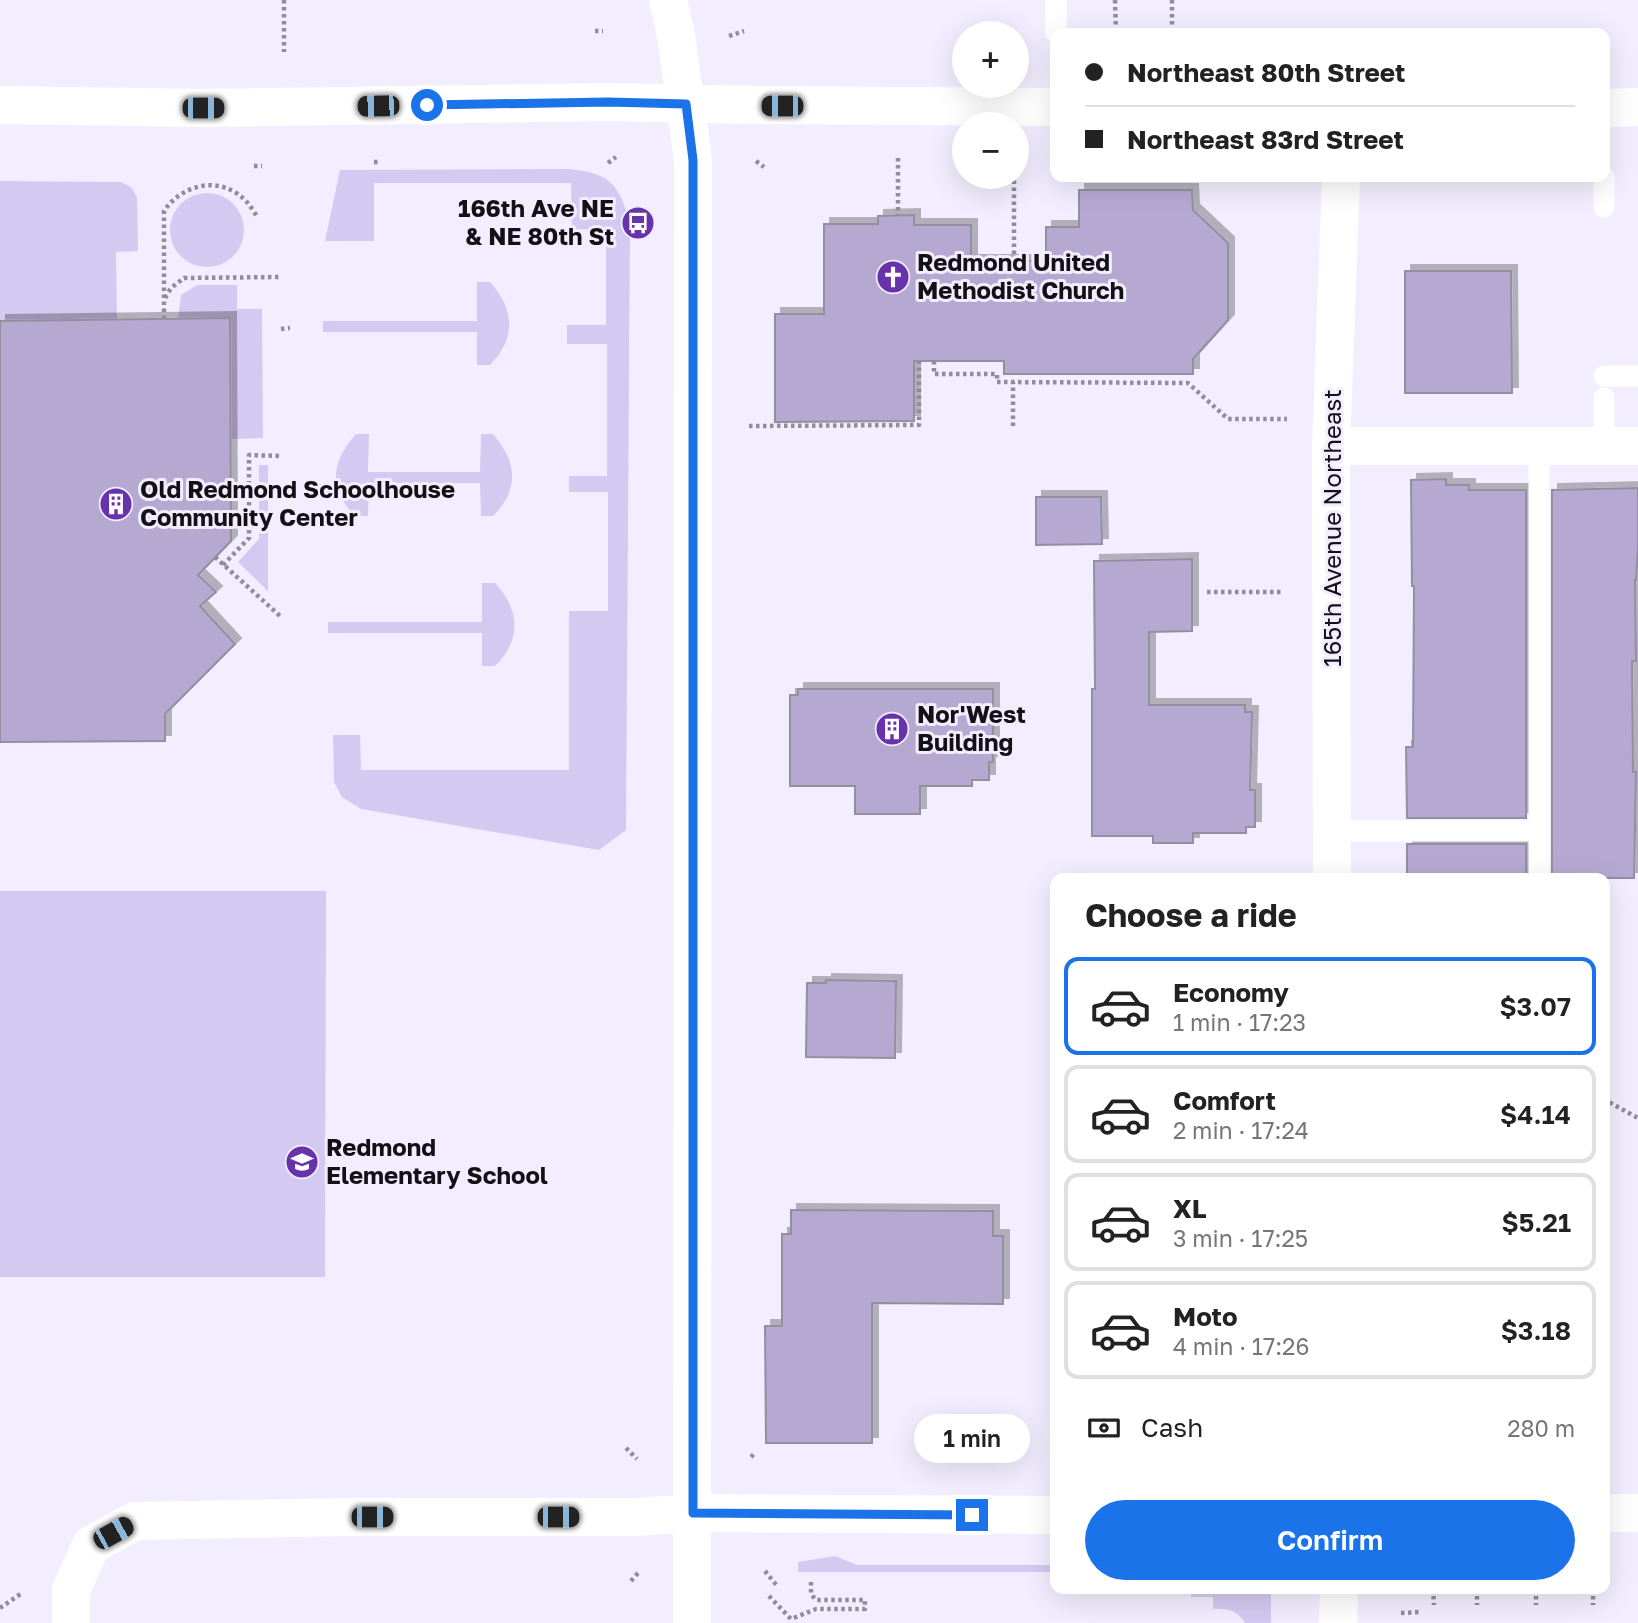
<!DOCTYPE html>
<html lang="en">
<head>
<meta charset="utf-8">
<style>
  body { margin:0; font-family:"Golos Text",sans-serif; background:#f6f6f6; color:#222; height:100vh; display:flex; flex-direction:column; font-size:26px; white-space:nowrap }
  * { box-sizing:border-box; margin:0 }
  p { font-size:23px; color:#767676 }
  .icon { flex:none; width:38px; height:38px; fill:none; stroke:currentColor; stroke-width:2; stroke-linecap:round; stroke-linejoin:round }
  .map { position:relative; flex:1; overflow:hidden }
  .details { position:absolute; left:1050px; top:873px; width:560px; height:721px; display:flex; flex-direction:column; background:#fff; border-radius:14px; box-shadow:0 7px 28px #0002 }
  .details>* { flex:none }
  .guide { position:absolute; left:1050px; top:28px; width:560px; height:154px; border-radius:14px; box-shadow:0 7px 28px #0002; display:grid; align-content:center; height:154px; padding:0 35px; background:#fff }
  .controls { position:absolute; left:952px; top:21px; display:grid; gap:14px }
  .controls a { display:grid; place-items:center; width:77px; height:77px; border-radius:50%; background:#fff; box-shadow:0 7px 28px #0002; font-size:35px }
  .end { position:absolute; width:32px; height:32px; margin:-16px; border:9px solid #1a73e8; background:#fff; box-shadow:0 0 0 4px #fff }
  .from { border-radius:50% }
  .bubble { position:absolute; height:49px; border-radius:24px; background:#fff; box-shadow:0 7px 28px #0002; font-size:23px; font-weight:600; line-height:49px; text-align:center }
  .car { position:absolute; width:21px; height:42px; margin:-21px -10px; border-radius:9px; box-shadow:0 0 5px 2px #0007; background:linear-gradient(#222 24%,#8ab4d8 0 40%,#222 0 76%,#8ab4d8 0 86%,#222 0) }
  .guide b { display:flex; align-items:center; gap:24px; height:66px; font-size:26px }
  .guide b+b { border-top:2px solid #e0e0e0 }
  .guide i { width:18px; height:18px; background:#222 }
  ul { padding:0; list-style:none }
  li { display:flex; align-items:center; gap:21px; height:98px; margin:0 14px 10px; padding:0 21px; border:4px solid #e0e0e0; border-radius:14px }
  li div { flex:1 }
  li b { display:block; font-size:26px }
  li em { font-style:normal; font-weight:600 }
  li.active { border-color:#1a73e8 }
  li>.icon { width:63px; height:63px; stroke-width:1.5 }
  h2 { padding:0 35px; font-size:32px; line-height:84px }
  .pay { display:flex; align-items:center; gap:18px; height:77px; padding:0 35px; font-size:26px }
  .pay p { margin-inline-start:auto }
  .action { display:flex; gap:14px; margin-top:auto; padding:14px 35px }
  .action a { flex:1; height:80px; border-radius:42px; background:#1a73e8; color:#fff; font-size:28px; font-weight:600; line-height:80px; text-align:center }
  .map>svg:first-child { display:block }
  .green { fill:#d4c9f0 }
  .building { fill:#b5a9d2; stroke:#938f9f; stroke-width:2; filter:url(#shadow) }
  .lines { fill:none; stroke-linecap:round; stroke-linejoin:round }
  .path { stroke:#908d99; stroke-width:4.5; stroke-dasharray:3.5 3.5; stroke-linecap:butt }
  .service { stroke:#fff; stroke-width:21 }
  .minor { stroke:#fff; stroke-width:38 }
  .tertiary { stroke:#fff; stroke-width:38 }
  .route { stroke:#1a73e8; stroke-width:9 }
  .labels { text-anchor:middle; stroke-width:6; stroke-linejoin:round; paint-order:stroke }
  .poi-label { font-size:24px; font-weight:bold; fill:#131116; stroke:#f3eeff; text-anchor:start }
  .street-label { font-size:24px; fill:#131116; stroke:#f3eeff }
</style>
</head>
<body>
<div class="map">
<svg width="1638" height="1623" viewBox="0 0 1638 1623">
  <defs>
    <filter id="shadow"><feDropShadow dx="6" dy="-6" stdDeviation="0" flood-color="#0004"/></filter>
  </defs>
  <rect width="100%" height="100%" fill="#f3eeff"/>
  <g class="green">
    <path d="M 568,169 C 610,173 618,183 630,222 L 626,830 L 599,850 L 361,809 L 342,797 L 334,782 L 333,735 L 360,735 L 361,770 L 569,770 L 569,611 L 608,611 L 608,492 L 569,492 L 569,476 L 607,476 L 607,344 L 567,344 L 567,325 L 606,325 L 606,230 L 572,229 L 571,183 L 374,183 L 374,241 L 325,241 L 340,170 Z"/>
    <path d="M 0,181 L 121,182 L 131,187 L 137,197 L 138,251 L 116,252 L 117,320 L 0,321 Z"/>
    <circle cx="207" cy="230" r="37"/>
    <path d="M 477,282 L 490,282 C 515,310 516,338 490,365 L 477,365 L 477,332 L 323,332 L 323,321 L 477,321 Z"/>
    <path d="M 197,285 L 237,285 L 237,309 L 262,309 L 263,438 L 232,439 L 232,468 L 230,319 L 178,319 L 181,295 Z"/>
    <path d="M 356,434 L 369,434 L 368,472 L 480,472 L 481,434 L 493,434 C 517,462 520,489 493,516 L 481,516 L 480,483 L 369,483 L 368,516 L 355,516 C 328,488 331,462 356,434 Z"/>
    <path d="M 259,465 L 268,465 L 268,591 L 238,562 L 259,539 Z"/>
    <path d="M 482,583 L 495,583 C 520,610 522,639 495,666 L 482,666 L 482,633 L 328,633 L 328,622 L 482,622 Z"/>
    <path d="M 0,891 L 326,891 L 325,1277 L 0,1277 Z"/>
    <path d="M 835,1556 L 857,1565 L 1055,1565 L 1055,1572 L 798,1572 L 798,1562 Z"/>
    <path d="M 1191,1589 L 1271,1589 L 1271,1623 L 1245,1623 C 1237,1610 1227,1608 1213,1609 L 1213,1597 L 1191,1597 Z"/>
  </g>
  <g class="building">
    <path d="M 1079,190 L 1192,190 L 1193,210 L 1228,243 L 1228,320 L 1193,359 L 1193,374 L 1004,374 L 1004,361 L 914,361 L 914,421 L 775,422 L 775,314 L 824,314 L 824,224 L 878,224 L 878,216 L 914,215 L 914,225 L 971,225 L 971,261 L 1046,261 L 1046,227 L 1079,227 Z"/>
    <path d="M 1405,271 L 1511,271 L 1512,393 L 1405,393 Z"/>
    <path d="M 230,318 L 231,541 L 198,575 L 216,592 L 200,606 L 235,644 L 165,714 L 165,741 L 0,742 L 0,321 Z"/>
    <path d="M 1446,479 L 1446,485 L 1469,485 L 1469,490 L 1526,490 L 1526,818 L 1407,818 L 1406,747 L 1413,747 L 1414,586 L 1412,586 L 1411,480 Z"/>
    <path d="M 1638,488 L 1638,548 L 1636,580 L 1635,580 L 1636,661 L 1632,661 L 1633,772 L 1636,772 L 1634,878 L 1552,878 L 1552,490 Z"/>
    <path d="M 1036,497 L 1101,497 L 1102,544 L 1036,545 Z"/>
    <path d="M 1192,559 L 1192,631 L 1149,632 L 1149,705 L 1245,705 L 1245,712 L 1252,712 L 1250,790 L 1255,790 L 1255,827 L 1246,827 L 1246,833 L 1193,833 L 1193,843 L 1153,843 L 1153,836 L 1092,836 L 1092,689 L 1095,689 L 1094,561 Z"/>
    <path d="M 798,689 L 993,689 L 993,762 L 989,762 L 989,780 L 972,780 L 972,786 L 920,786 L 920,814 L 855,814 L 855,786 L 790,786 L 790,695 L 798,695 Z"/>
    <rect x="1407" y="844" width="119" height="34"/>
    <path d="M 826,980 L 896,981 L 895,1058 L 806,1057 L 807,983 L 826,983 Z"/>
    <path d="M 791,1210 L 993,1211 L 993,1236 L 1003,1236 L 1003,1304 L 872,1303 L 872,1443 L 766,1443 L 765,1326 L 782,1326 L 782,1234 L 791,1234 Z"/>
  </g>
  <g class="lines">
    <g class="path">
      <path d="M 284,0 L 284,52"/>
      <path d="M 1115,0 L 1116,33"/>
      <path d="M 1172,0 L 1172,33"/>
      <path d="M 595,31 L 603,31"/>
      <path d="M 729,36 L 744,31"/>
      <path d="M 898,158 L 898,215"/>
      <path d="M 756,161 L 764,167"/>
      <path d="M 374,162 L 380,162"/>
      <path d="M 608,163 L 616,157"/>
      <path d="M 254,166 L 262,166"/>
      <path d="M 1014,261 L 1014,177"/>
      <path d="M 165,298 L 171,288 L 184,278 L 281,277"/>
      <path d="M 164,319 L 164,211 C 182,184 220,175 245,200 C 250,205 254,212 258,218"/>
      <path d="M 281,329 L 290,328"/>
      <path d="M 934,361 L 934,374 L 997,374 L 997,382 L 1188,383 L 1228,419 L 1287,419"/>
      <path d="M 749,426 L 919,425 L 919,362"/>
      <path d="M 1013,426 L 1013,382"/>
      <path d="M 215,557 L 280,616"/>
      <path d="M 223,565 L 249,538 L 249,455 L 282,456"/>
      <path d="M 1207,592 L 1282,592"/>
      <path d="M 1605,1085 L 1607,1085 L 1607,1101 L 1638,1118"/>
      <path d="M 626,1448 L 637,1459"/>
      <path d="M 751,1457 L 754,1454"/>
      <path d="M 765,1571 L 778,1587"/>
      <path d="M 631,1581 L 638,1573"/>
      <path d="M 1433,1589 L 1434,1605"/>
      <path d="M 1477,1589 L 1477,1605"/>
      <path d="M 1536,1589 L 1536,1605"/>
      <path d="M 1593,1589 L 1593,1605"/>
      <path d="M 769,1596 L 791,1619 L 816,1609 L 865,1609 L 865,1600 L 816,1600 L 811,1594 L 811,1581"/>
      <path d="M 0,1608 L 22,1593"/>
      <path d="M 1401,1613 L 1420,1612"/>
    </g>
    <g class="service">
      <path d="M 1056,0 L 1056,33"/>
      <path d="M 1604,177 L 1604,207"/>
      <path d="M 1604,376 L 1638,376"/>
      <path d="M 1604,398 L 1604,446"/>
      <path d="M 1539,446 L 1539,878"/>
      <path d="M 1332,831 L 1539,831"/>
    </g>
    <g class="minor">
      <path d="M 1331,446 L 1638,446"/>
      <path d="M 1332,878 L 1331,446 L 1341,177"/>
      <path d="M 71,1623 L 71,1590 L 91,1545 L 135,1521 L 346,1517 L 637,1517 L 693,1513"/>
      <path d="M 1338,1623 L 1339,1589"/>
    </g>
    <g class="tertiary">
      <path d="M 668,0 L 676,35 L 693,160 L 692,1623"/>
      <path d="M 0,105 L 203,108 L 608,102 L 757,105 L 1055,107"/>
      <path d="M 1605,108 L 1638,107"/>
      <path d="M 693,1513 L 1055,1515"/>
      <path d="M 1605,1513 L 1638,1513"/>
    </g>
  </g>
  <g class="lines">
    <path class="route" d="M 427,105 L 608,102 L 686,104 L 693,160 L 693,1513 L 972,1515"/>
  </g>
  <defs>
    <symbol id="bus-disc" viewBox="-11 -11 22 22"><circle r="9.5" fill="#63a" stroke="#f3eeff"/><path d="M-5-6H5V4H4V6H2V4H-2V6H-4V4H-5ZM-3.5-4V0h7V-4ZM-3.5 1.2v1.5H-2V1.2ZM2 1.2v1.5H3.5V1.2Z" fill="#fff"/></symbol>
    <symbol id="church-disc" viewBox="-11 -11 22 22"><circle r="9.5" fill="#63a" stroke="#f3eeff"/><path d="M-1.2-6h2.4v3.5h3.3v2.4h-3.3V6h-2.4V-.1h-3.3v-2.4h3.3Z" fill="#fff"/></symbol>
    <symbol id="building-disc" viewBox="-11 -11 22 22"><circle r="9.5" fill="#63a" stroke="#f3eeff"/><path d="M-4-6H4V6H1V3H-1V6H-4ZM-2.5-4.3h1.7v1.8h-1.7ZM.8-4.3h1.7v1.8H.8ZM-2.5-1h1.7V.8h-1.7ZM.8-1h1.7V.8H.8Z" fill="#fff"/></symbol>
    <symbol id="school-disc" viewBox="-11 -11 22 22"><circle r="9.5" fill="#63a" stroke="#f3eeff"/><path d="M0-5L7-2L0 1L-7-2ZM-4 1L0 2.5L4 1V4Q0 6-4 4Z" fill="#fff"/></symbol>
  </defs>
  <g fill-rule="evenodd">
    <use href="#bus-disc" x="619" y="204" width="38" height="38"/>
    <use href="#church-disc" x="874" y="258" width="38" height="38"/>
    <use href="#building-disc" x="97" y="485" width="38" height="38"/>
    <use href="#building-disc" x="873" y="710" width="38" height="38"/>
    <use href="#school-disc" x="283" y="1143" width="38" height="38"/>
  </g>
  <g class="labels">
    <g class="poi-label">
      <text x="614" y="217" text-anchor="end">166th Ave NE<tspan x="614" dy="28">&amp; NE 80th St</tspan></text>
      <text x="917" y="271">Redmond United<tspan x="917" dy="28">Methodist Church</tspan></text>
      <text x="140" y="498">Old Redmond Schoolhouse<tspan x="140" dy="28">Community Center</tspan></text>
      <text x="917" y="723">Nor'West<tspan x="917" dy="28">Building</tspan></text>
      <text x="326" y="1156">Redmond<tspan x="326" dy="28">Elementary School</tspan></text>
    </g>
    <g class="street-label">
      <text transform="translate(1333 528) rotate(-90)" y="8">165th Avenue Northeast</text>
    </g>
  </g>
</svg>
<div class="controls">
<a>+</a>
<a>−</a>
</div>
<i class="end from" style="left:427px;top:105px"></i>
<i class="end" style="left:972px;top:1515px"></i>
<div class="bubble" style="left:914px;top:1414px;width:116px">1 min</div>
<i class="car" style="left:378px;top:106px;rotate:269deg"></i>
<i class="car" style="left:782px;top:106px;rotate:270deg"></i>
<i class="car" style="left:203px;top:108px;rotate:90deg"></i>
<i class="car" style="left:372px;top:1517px;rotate:90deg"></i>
<i class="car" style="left:558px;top:1517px;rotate:90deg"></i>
<i class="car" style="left:113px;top:1533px;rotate:61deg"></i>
<div class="guide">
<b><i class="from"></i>Northeast 80th Street</b>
<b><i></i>Northeast 83rd Street</b>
</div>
<section class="details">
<h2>Choose a ride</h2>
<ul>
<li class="active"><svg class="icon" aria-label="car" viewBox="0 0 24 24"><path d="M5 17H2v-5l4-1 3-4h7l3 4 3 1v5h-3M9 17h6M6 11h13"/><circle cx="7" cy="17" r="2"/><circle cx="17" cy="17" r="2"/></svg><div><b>Economy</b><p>1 min · 17:23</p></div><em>$3.07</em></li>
<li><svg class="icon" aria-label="car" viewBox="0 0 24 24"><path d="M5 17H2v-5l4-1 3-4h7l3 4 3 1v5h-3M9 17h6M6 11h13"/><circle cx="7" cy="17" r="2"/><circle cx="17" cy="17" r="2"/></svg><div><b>Comfort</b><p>2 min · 17:24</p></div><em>$4.14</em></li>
<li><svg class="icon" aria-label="car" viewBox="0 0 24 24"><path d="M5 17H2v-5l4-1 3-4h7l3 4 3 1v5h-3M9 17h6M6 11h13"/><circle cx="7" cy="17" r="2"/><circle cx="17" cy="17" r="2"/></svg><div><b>XL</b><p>3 min · 17:25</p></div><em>$5.21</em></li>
<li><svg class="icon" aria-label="car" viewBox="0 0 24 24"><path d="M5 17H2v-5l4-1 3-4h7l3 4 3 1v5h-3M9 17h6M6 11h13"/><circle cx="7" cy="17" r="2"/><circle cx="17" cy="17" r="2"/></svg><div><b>Moto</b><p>4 min · 17:26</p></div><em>$3.18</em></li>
</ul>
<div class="pay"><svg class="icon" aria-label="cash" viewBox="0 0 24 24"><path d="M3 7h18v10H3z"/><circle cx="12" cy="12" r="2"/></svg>Cash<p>280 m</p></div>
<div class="action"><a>Confirm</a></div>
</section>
</div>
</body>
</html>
